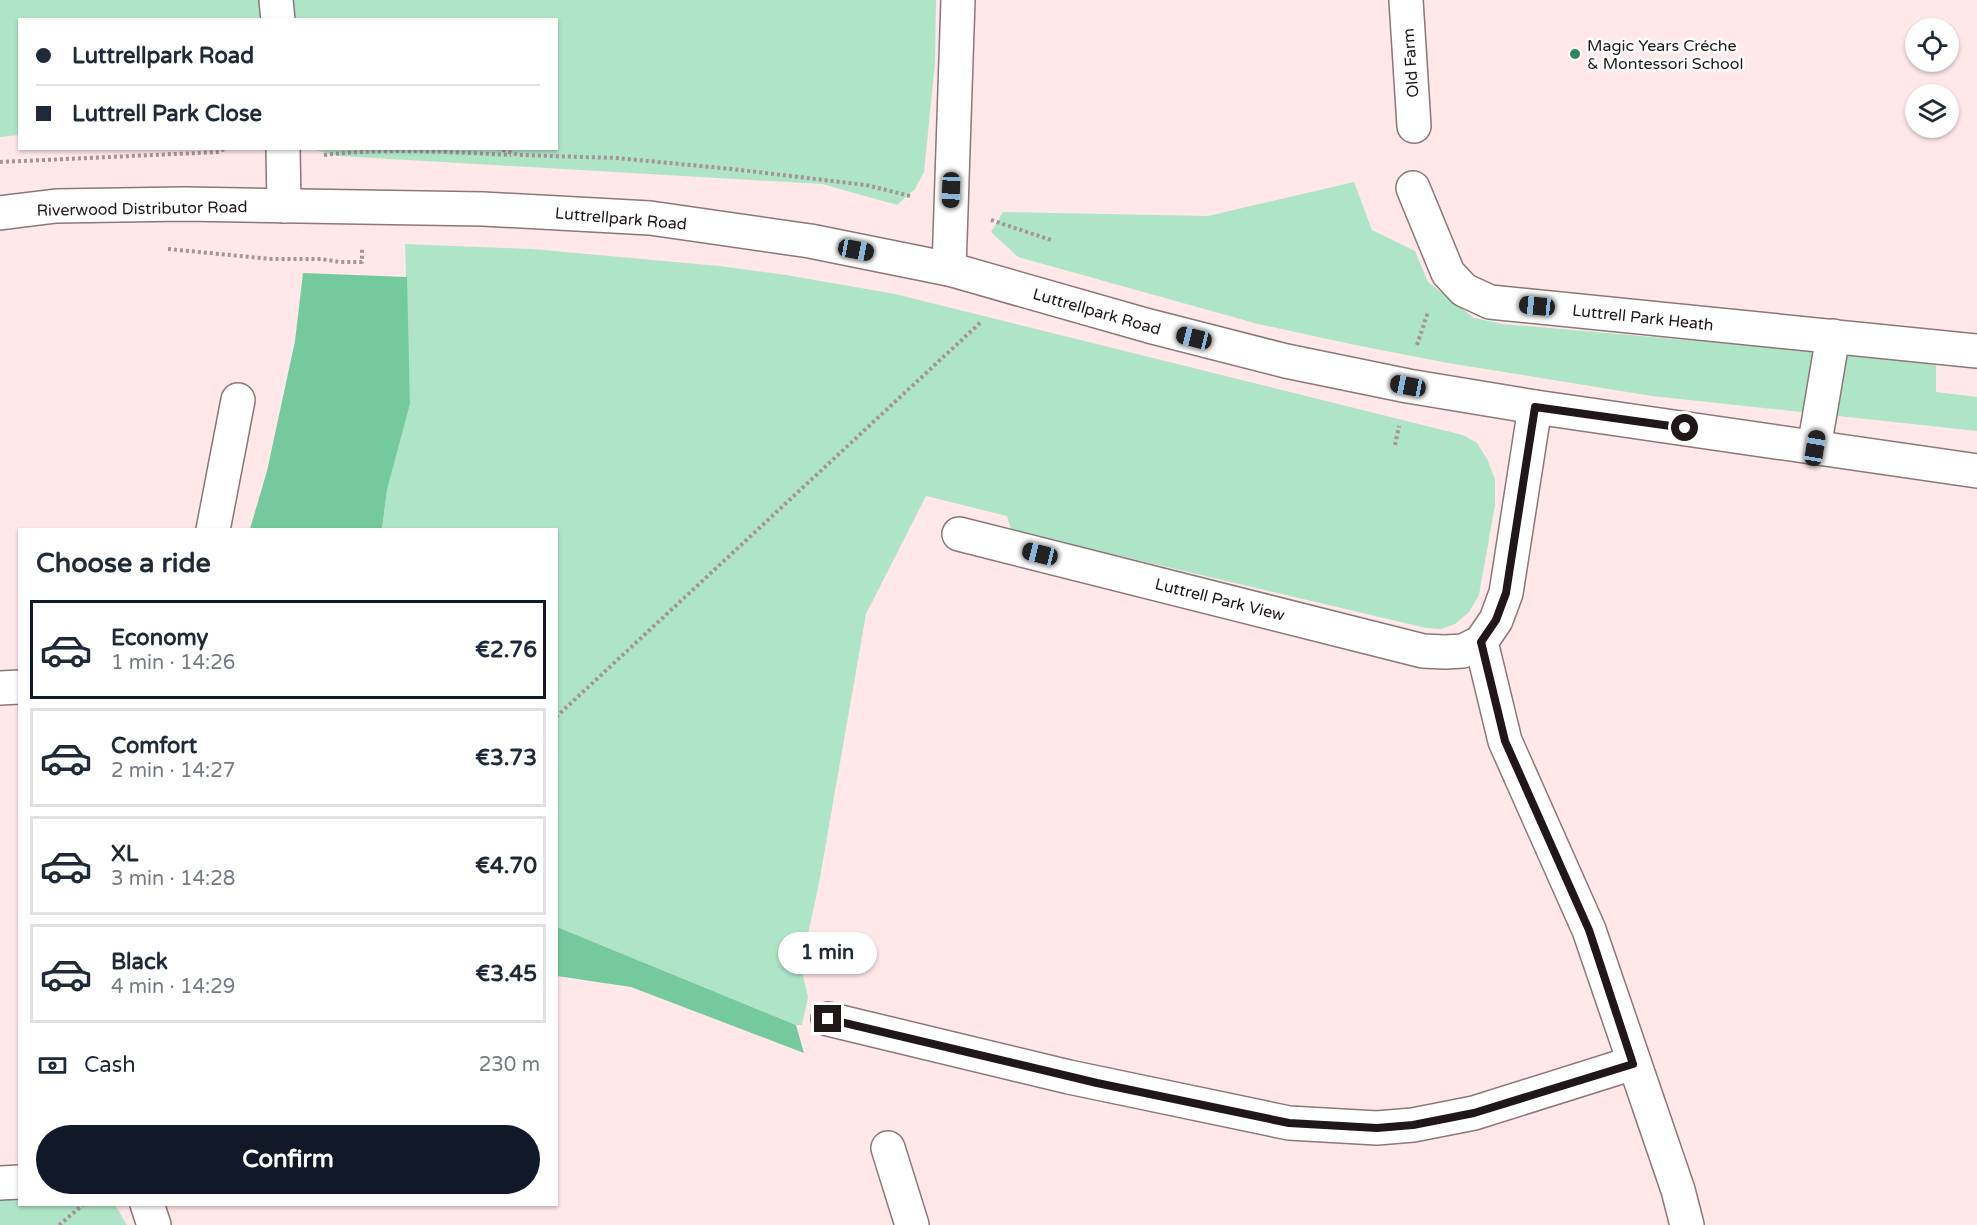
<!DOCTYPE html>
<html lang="en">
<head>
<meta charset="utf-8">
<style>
  body { margin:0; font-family:"Varela Round",sans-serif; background:#f6f6f7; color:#1f2937; height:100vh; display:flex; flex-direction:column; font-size:22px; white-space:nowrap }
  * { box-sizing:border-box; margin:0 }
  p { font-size:20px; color:#747a83 }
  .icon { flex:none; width:33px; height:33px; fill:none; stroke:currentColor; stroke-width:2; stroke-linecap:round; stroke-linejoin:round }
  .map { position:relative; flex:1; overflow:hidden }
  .side { position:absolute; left:18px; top:528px; width:540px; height:678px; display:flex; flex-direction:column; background:#fff; border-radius:0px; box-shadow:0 2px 4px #0004 }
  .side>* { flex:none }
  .hud { position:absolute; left:18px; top:18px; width:540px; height:132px; border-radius:0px; box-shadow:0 2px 4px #0004; display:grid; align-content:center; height:132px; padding:0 18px; background:#fff }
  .tools { position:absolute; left:1905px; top:18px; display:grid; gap:12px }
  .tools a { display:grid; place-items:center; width:54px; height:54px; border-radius:50%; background:#fff; box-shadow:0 2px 4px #0004; font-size:30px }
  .end { position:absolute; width:27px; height:27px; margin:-14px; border:8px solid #1f1718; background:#fff; box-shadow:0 0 0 3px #fff }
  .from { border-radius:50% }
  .bubble { position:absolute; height:42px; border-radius:21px; background:#fff; box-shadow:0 2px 4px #0004; font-size:20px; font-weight:700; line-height:42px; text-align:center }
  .car { position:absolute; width:18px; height:36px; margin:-18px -9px; border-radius:8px; box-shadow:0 0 4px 2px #0007; background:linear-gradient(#222 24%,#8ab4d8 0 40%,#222 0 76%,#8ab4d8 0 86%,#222 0) }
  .hud b { display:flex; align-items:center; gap:21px; height:57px; font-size:22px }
  .hud b+b { border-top:2px solid #e0e1e3 }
  .hud i { width:15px; height:15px; background:#1f2937 }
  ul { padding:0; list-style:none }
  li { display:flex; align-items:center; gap:18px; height:99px; margin:0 12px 9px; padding:0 6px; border:3px solid #e0e1e3; border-radius:0px }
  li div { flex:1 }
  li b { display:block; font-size:22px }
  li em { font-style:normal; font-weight:700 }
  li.current { border-color:#111827 }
  li>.icon { width:54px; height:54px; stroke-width:1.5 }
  h2 { padding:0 18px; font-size:27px; line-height:72px }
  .pay { display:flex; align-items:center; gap:15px; height:66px; padding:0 18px; font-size:22px }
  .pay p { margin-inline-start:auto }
  .primary-button { display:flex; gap:12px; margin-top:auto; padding:12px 18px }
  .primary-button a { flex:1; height:69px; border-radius:36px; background:#111827; color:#fff; font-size:24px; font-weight:700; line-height:69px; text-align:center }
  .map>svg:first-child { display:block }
  .green { fill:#afe5c7 }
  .forest { fill:#74ca9d }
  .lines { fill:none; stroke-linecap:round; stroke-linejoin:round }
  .street-casing { stroke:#8b7679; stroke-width:36 }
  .secondary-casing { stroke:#8b7679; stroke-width:36 }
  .path { stroke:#a59496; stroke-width:4; stroke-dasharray:3 3; stroke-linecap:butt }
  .street { stroke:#fff; stroke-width:33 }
  .secondary { stroke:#fff; stroke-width:33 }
  .route { stroke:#1f1718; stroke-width:8 }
  .poi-dot { fill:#2c875e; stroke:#fff; stroke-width:2 }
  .labels { text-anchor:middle; stroke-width:5; stroke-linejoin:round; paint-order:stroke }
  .poi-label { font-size:16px; fill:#1f1718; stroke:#fff; text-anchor:start }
  .street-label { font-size:16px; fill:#1f1718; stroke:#fff }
</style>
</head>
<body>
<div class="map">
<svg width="1977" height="1225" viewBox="0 0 1977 1225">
  <rect width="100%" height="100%" fill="#ffe7ea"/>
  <g class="green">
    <path d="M 0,0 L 936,0 L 935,63 L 924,172 L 915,189 L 897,205 L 822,184 L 339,156 L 311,149 L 556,148 L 556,20 L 20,20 L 19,135 L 0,137 Z"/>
    <path d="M 1354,182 L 1372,230 L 1415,251 L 1428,282 L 1474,318 L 1503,324 L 1766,347 L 1936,365 L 1936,392 L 1977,397 L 1977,431 L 1652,396 L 1448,363 L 1355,345 L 1258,324 L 1018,257 L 991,232 L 1003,212 L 1208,216 Z"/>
    <path d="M 405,244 L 532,249 L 719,266 L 786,275 L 895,294 L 1463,435 L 1477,443 L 1487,459 L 1495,479 L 1495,505 L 1479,595 L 1469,612 L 1455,624 L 1441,629 L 1426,628 L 1011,530 L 1007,516 L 926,496 L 866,614 L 819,883 L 801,967 L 808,997 L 802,1025 L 796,1025 L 557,927 L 556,530 L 382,530 L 387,490 L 410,404 Z"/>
    <path d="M 19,1198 L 20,1204 L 115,1205 L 127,1225 L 0,1225 L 0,1200 Z"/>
  </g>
  <g class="forest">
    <path d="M 303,273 L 407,277 L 410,404 L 387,490 L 382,529 L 250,529 L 267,471 L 295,341 Z"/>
    <path d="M 557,927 L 796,1025 L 804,1053 L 631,987 L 557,976 Z"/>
  </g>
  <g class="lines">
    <defs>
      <g id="street">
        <path d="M 276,0 L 278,20"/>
        <path d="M 1406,0 L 1414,126"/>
        <path d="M 283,148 L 284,206"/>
        <path d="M 1413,188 L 1448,273 L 1464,290 L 1490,302 L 1977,351"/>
        <path d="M 949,269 L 958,0"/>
        <path d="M 1535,407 L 1506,593 L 1496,620 L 1481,642 L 1505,741 L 1589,930 L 1678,1190 L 1687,1225"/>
        <path d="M 1814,448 L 1833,336"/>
        <path d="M 213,530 L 238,400"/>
        <path d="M 959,534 L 1423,651 L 1445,652 L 1463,651 L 1481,642"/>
        <path d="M 0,688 L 20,687"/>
        <path d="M 828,1019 L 1069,1077 L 1289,1123 L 1377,1128 L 1413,1125 L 1474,1113 L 1633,1063"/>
        <path d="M 888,1148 L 912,1225"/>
        <path d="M 0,1183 L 20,1182"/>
        <path d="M 147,1204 L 154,1225"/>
      </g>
      <path id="secondary" d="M 0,213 L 56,206 L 184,204 L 483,209 L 650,218 L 810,241 L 949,269 L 1149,326 L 1286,361 L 1408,386 L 1535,407 L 1977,471"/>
    </defs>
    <use href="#street" class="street-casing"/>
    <use href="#secondary" class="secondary-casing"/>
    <g class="path">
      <path d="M 497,148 L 518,155 L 617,158 L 732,169 L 866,185 L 910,196"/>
      <path d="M 324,155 C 386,148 449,152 511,155"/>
      <path d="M 0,162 L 220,152 L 225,148"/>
      <path d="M 991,220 L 1051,240"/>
      <path d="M 168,249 L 271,259 L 321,259 L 340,262 L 362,262 L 362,248"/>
      <path d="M 1417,345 L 1428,312"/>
      <path d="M 1395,445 L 1399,426"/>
      <path d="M 556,717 L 982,321"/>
      <path d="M 59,1225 L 84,1204"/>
    </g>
    <use href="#street" class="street"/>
    <use href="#secondary" class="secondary"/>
  </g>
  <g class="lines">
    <path class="route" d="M 828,1019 L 1097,1083 L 1289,1123 L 1377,1128 L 1413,1125 L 1474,1113 L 1633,1064 L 1589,930 L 1505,741 L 1481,642 L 1496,620 L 1506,593 L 1535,407 L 1685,428"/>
  </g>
  <circle class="poi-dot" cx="1575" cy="54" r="6"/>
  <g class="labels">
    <g class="poi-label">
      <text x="1587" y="51">Magic Years Créche<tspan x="1587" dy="18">&amp; Montessori School</tspan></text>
    </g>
    <g class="street-label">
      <text transform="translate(1410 63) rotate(-94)" y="6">Old Farm</text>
      <text transform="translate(142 208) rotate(-1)" y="6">Riverwood Distributor Road</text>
      <text transform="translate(621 218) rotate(5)" y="6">Luttrellpark Road</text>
      <text transform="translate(1097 311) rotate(16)" y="6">Luttrellpark Road</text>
      <text transform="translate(1643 317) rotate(6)" y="6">Luttrell Park Heath</text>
      <text transform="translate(1220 599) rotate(14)" y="6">Luttrell Park View</text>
    </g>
  </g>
</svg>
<div class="tools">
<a><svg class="icon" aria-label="locate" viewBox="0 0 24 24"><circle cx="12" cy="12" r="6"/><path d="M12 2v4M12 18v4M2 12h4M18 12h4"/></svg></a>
<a><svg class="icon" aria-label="layers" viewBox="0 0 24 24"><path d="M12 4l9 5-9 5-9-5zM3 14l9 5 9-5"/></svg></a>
</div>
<i class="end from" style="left:1685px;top:428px"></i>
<i class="end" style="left:828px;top:1019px"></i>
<div class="bubble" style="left:778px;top:932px;width:99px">1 min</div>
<i class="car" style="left:951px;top:190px;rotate:182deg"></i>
<i class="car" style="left:856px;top:250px;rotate:101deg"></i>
<i class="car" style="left:1537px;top:306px;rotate:276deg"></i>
<i class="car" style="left:1194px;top:338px;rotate:284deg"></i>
<i class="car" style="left:1408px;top:386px;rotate:281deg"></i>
<i class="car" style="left:1815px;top:448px;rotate:9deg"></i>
<i class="car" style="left:1040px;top:554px;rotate:284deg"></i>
<div class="hud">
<b><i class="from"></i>Luttrellpark Road</b>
<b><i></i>Luttrell Park Close</b>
</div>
<section class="side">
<h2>Choose a ride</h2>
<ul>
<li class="current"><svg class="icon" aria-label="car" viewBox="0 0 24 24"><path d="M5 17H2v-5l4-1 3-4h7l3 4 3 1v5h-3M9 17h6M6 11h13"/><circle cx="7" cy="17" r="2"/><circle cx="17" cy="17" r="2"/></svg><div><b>Economy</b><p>1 min · 14:26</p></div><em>€2.76</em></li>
<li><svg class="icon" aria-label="car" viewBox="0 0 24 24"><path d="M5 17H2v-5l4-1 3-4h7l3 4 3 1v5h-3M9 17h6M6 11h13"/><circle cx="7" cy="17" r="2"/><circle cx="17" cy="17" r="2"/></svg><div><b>Comfort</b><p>2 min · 14:27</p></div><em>€3.73</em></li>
<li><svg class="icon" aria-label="car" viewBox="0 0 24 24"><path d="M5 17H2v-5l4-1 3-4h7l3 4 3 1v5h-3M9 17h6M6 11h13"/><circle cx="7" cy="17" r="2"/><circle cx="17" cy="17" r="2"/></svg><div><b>XL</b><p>3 min · 14:28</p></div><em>€4.70</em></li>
<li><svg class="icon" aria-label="car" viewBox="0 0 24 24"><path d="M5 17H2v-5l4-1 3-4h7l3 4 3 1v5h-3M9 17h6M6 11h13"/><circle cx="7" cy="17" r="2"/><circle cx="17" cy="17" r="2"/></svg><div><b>Black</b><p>4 min · 14:29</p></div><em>€3.45</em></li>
</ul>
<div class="pay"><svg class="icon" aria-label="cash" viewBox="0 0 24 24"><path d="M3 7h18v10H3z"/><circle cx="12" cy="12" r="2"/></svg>Cash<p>230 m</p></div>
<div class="primary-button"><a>Confirm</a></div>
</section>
</div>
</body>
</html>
